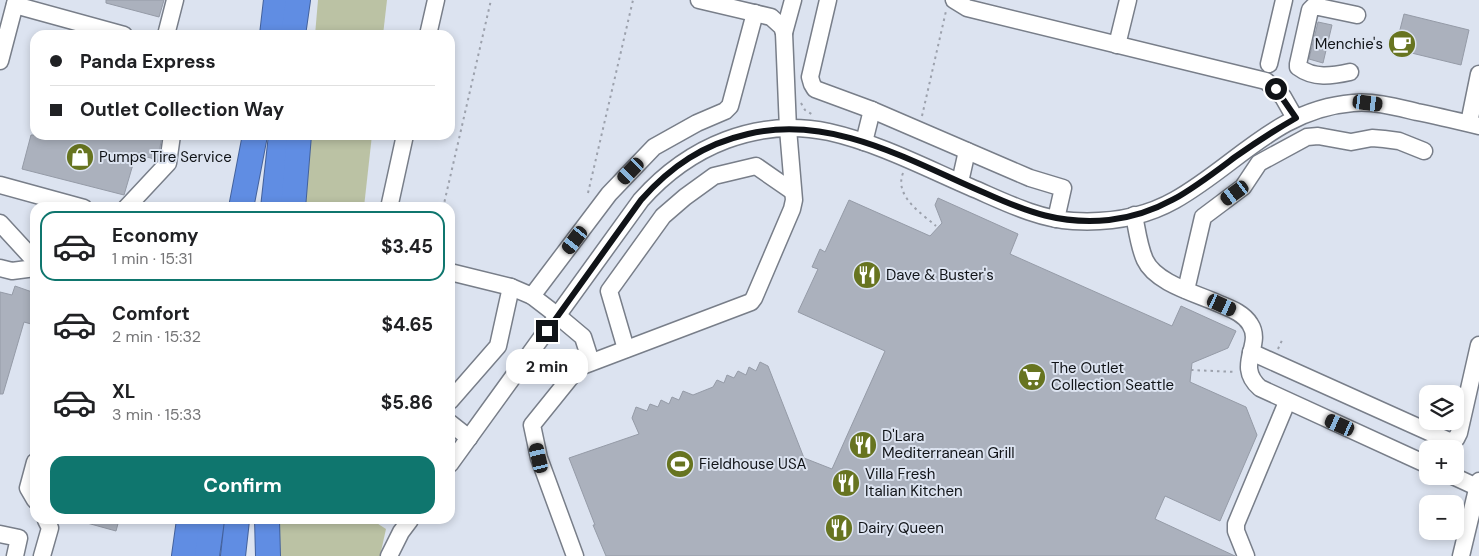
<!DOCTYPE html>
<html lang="en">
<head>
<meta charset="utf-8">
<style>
  body { margin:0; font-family:"DM Sans",sans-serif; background:#f6f6f6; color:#202124; height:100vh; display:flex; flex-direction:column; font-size:19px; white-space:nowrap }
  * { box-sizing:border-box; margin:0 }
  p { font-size:16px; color:#757577 }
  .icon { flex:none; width:28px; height:28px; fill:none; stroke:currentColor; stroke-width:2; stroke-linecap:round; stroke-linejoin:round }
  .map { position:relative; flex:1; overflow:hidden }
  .side { position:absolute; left:30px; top:202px; width:425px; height:322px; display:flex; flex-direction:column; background:#fff; border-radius:15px; box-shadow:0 2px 8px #0003 }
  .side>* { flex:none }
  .banner { position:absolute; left:30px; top:30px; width:425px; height:110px; border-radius:15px; box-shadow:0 2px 8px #0003; display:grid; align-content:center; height:110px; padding:0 20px; background:#fff }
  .buttons { position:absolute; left:1419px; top:385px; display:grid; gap:10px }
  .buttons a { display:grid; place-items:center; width:45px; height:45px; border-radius:10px; background:#fff; box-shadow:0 2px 8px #0003; font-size:25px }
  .end { position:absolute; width:22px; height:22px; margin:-11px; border:6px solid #101317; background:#fff; box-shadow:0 0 0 2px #fff }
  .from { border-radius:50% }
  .bubble { position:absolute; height:35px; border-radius:15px; background:#fff; box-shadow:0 2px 8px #0003; font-size:16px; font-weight:700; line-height:35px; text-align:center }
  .car { position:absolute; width:15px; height:30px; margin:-15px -8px; border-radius:6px; box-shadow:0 0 4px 1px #0007; background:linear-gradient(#222 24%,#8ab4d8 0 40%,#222 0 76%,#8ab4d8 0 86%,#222 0) }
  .banner b { display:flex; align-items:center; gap:18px; height:48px; font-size:19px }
  .banner b+b { border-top:1px solid #e0e0e0 }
  .banner i { width:12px; height:12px; background:#202124 }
  ul { padding:9px 0 0; list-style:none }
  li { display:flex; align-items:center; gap:15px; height:70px; margin:0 10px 8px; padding:0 10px; border:2px solid transparent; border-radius:15px }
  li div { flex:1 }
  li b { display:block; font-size:19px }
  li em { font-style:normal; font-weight:700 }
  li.current { border-color:#0f766e }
  li>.icon { width:45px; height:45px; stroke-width:1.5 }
  .primary-button { display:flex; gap:10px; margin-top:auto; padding:10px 20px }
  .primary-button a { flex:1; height:58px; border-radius:15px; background:#0f766e; color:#fff; font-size:20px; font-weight:700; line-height:58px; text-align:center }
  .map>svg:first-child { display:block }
  .green { fill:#bbc2a4 }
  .building { fill:#abb1bd; stroke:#959ba7 }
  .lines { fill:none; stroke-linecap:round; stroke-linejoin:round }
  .minor-casing { stroke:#787e89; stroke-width:19 }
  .highway-casing { stroke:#44629c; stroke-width:26 }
  .path { stroke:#9ca1ac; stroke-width:2; stroke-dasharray:2.5 4; stroke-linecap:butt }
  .minor { stroke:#fff; stroke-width:16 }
  .highway { stroke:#608de3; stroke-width:24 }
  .route { stroke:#101317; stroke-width:6 }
  .labels { text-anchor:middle; stroke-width:4; stroke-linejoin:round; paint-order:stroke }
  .poi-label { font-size:15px; fill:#101317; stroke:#dce3f0; text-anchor:start }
</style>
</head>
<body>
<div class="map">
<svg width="1479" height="556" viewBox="0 0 1479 556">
  <rect width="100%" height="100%" fill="#dce3f0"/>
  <g class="green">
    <path d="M 318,0 L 387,0 L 383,35 L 315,35 Z"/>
    <path d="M 307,135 L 372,135 L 364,207 L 301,208 Z"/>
    <path d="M 277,520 L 372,520 L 386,529 L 380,556 L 276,556 Z"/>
  </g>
  <g class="building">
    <path d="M 106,0 L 164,0 L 159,17 L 106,3 Z"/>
    <path d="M 1404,14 L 1469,30 L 1461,65 L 1395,49 Z"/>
    <path d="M 1318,22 L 1332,25 L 1323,63 L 1309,59 Z"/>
    <path d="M 31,135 L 162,135 L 158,160 L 136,154 L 124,195 L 22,169 Z"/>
    <path d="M 938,198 L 1018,234 L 1010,254 L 1172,326 L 1181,306 L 1236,331 L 1228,348 L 1192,363 L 1190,382 L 1246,407 L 1257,435 L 1220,521 L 1165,496 L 1155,519 L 1235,556 L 606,556 L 593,525 L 595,525 L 569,458 L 639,434 L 632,418 L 636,407 L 647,411 L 650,404 L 658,407 L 661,400 L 669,404 L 672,397 L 679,400 L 683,391 L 693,395 L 713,387 L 717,380 L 724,383 L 727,375 L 734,378 L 738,371 L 746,375 L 749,367 L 756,371 L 760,362 L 768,366 L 804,458 L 832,469 L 885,351 L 798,312 L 818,269 L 812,267 L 820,249 L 825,252 L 849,200 L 930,236 L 942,223 L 935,205 Z"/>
    <path d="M 15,286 L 35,293 L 35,310 L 31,324 L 24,322 L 3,394 L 0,394 L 0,292 L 12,295 Z"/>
    <path d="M 87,520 L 119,520 L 116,531 L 87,523 Z"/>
  </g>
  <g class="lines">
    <defs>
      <g id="minor">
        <path d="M 828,0 L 810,77 L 812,84 L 815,89 L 872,110 L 1030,178 L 1063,188 L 1056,219"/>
        <path d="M 954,0 L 967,8 L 1266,81 L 1283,97 L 1295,118"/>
        <path d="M 15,5 L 124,35"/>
        <path d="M 784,33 L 793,0"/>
        <path d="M 166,35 L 175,0"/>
        <path d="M 428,35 L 436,0"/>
        <path d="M 1117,45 L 1128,0"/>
        <path d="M 0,61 L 16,0"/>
        <path d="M 1269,64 L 1284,0"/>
        <path d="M 1350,72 C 1332,76 1314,79 1298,67 L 1298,64 L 1310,10 L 1314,6 L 1357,15"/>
        <path d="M 1469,123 L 1479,74"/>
        <path d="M 864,142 L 872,110"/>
        <path d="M 960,182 L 967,151"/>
        <path d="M 0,185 L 84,208"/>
        <path d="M 126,208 L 168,163 L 172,135"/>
        <path d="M 389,208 L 405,135"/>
        <path d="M 1134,215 C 1137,230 1139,247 1145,260 C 1156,284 1199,294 1222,305 C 1232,309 1244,314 1250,324 C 1264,345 1234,365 1260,388 L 1428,465"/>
        <path d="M 0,223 L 35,261"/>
        <path d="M 0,268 L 12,271 L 35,268"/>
        <path d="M 450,272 L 511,287 L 532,296 L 558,316 L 583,337 L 591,362"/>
        <path d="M 1186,290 L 1203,217 L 1243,187 L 1259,163 L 1307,137 L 1318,136 L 1351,142 L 1372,138 L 1384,139 L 1399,141 L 1424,151"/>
        <path d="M 532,296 L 609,194 L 654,147 L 697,123 L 725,111 L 730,106 L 755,13"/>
        <path d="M 626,349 L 609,291 L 663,216 L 685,197 L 714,176 L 756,166 L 792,191"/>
        <path d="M 1251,352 L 1449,441 L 1456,439 L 1459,433 L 1479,345"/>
        <path d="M 450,401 L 498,346 L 511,287"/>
        <path d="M 450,423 L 469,438"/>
        <path d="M 35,462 L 28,488 L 35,500"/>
        <path d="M 450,464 L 641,200 C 689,146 757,117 829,132 C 878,143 924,167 970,187 C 1003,201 1037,219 1073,221 C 1108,223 1145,217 1175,200 C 1237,165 1277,109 1353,103 C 1375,101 1396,107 1417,112 C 1437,116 1458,121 1479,126"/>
        <path d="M 1453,476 L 1479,488"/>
        <path d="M 0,534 L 19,538 L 15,556"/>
        <path d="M 42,556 L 50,528 L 46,520"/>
        <path d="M 389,556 L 401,532 L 410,520"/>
        <path d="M 575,556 L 539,458 L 532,425 L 574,373 L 582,366 L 751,302 L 754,298 L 792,209 L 794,200 L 788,129 L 784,33 L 782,27 L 771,17 L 699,0"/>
        <path d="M 1246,556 L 1236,531 L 1236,524 L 1287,402"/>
        <path d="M 1461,556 L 1479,481"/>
      </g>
      <g id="highway">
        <path d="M 272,35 L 276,0"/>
        <path d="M 293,35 L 298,0"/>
        <path d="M 241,208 L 255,135"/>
        <path d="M 273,208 L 281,135"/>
        <path d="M 293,208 L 299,135"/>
        <path d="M 267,520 L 268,556"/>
        <path d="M 184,556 L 189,520"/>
        <path d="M 207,556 L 212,520"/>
        <path d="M 233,556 L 237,520"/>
      </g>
    </defs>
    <use href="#minor" class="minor-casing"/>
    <use href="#highway" class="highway-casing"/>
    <g class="path">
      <path d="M 801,103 L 805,110 L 813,115"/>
      <path d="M 922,116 L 946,11"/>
      <path d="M 903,173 C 894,196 921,213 936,226"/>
      <path d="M 588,193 L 633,0"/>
      <path d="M 443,208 L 491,0"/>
      <path d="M 1278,349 L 1283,338"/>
      <path d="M 1191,370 L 1236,372"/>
    </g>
    <use href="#minor" class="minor"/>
    <use href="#highway" class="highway"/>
  </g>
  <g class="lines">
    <path class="route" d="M 547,331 L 641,200 C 671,166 704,144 748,134 C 832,114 910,161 985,193 C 1027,212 1062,225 1109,220 C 1160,215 1195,187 1235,157 C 1255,143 1275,130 1296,118 L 1276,89"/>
  </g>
  <defs>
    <symbol id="cafe-disc" viewBox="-11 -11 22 22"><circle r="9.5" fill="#677420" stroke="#dce3f0"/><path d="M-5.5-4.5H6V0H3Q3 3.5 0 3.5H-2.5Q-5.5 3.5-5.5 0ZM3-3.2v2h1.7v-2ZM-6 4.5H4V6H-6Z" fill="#fff"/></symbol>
    <symbol id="shop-disc" viewBox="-11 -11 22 22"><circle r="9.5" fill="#677420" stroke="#dce3f0"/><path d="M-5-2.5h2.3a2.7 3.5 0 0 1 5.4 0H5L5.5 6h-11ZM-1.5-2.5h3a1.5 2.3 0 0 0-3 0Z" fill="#fff"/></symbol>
    <symbol id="restaurant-disc" viewBox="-11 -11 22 22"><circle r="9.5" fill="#677420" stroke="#dce3f0"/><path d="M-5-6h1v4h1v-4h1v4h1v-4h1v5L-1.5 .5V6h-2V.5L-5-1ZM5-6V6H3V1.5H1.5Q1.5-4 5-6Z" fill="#fff"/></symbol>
    <symbol id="supermarket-disc" viewBox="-11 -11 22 22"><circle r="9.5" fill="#677420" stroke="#dce3f0"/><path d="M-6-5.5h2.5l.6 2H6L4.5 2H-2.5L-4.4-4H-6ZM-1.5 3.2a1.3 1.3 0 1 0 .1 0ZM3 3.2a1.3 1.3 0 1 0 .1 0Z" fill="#fff"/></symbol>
    <symbol id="stadium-disc" viewBox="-11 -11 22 22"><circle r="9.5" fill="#677420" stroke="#dce3f0"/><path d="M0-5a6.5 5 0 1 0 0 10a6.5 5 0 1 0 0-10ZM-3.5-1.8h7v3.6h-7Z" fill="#fff"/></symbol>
  </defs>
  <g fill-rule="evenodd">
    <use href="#cafe-disc" x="1386" y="28" width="32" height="32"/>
    <use href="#shop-disc" x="64" y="141" width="32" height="32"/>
    <use href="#restaurant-disc" x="851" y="259" width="32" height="32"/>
    <use href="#supermarket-disc" x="1016" y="361" width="32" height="32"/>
    <use href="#restaurant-disc" x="847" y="429" width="32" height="32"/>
    <use href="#stadium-disc" x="664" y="448" width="32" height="32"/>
    <use href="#restaurant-disc" x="830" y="467" width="32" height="32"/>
    <use href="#restaurant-disc" x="823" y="512" width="32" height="32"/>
  </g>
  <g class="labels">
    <g class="poi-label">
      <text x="1383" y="49" text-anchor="end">Menchie's</text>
      <text x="99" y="162">Pumps Tire Service</text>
      <text x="886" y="280">Dave &amp; Buster's</text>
      <text x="1051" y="373">The Outlet<tspan x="1051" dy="17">Collection Seattle</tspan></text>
      <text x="882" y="441">D'Lara<tspan x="882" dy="17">Mediterranean Grill</tspan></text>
      <text x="699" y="469">Fieldhouse USA</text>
      <text x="865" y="479">Villa Fresh<tspan x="865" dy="17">Italian Kitchen</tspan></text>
      <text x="858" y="533">Dairy Queen</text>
    </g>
  </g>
</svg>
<div class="buttons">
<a><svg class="icon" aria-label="layers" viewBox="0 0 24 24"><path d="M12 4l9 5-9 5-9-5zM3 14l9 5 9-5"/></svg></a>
<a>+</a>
<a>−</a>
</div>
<i class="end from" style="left:1276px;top:89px"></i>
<i class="end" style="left:547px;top:331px"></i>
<div class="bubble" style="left:506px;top:349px;width:82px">2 min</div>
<i class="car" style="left:1368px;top:103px;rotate:97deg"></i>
<i class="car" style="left:631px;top:171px;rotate:224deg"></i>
<i class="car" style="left:1235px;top:193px;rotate:234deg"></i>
<i class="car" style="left:575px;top:240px;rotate:217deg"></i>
<i class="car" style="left:1222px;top:305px;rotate:115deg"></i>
<i class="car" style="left:1340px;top:425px;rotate:294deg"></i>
<i class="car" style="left:539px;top:458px;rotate:347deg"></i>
<div class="banner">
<b><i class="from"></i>Panda Express</b>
<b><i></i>Outlet Collection Way</b>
</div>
<section class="side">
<ul>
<li class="current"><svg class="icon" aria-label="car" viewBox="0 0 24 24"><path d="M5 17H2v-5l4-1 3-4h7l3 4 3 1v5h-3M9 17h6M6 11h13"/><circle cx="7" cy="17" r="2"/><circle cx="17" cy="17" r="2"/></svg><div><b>Economy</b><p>1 min · 15:31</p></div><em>$3.45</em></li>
<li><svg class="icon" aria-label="car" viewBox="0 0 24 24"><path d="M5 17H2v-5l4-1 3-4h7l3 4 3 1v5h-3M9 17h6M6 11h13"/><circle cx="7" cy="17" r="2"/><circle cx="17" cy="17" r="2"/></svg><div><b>Comfort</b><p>2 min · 15:32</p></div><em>$4.65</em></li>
<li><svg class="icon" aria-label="car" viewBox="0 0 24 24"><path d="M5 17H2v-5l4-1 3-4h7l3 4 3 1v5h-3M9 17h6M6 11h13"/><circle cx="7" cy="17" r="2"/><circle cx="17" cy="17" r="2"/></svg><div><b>XL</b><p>3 min · 15:33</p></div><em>$5.86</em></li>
</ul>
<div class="primary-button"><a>Confirm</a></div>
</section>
</div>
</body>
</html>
